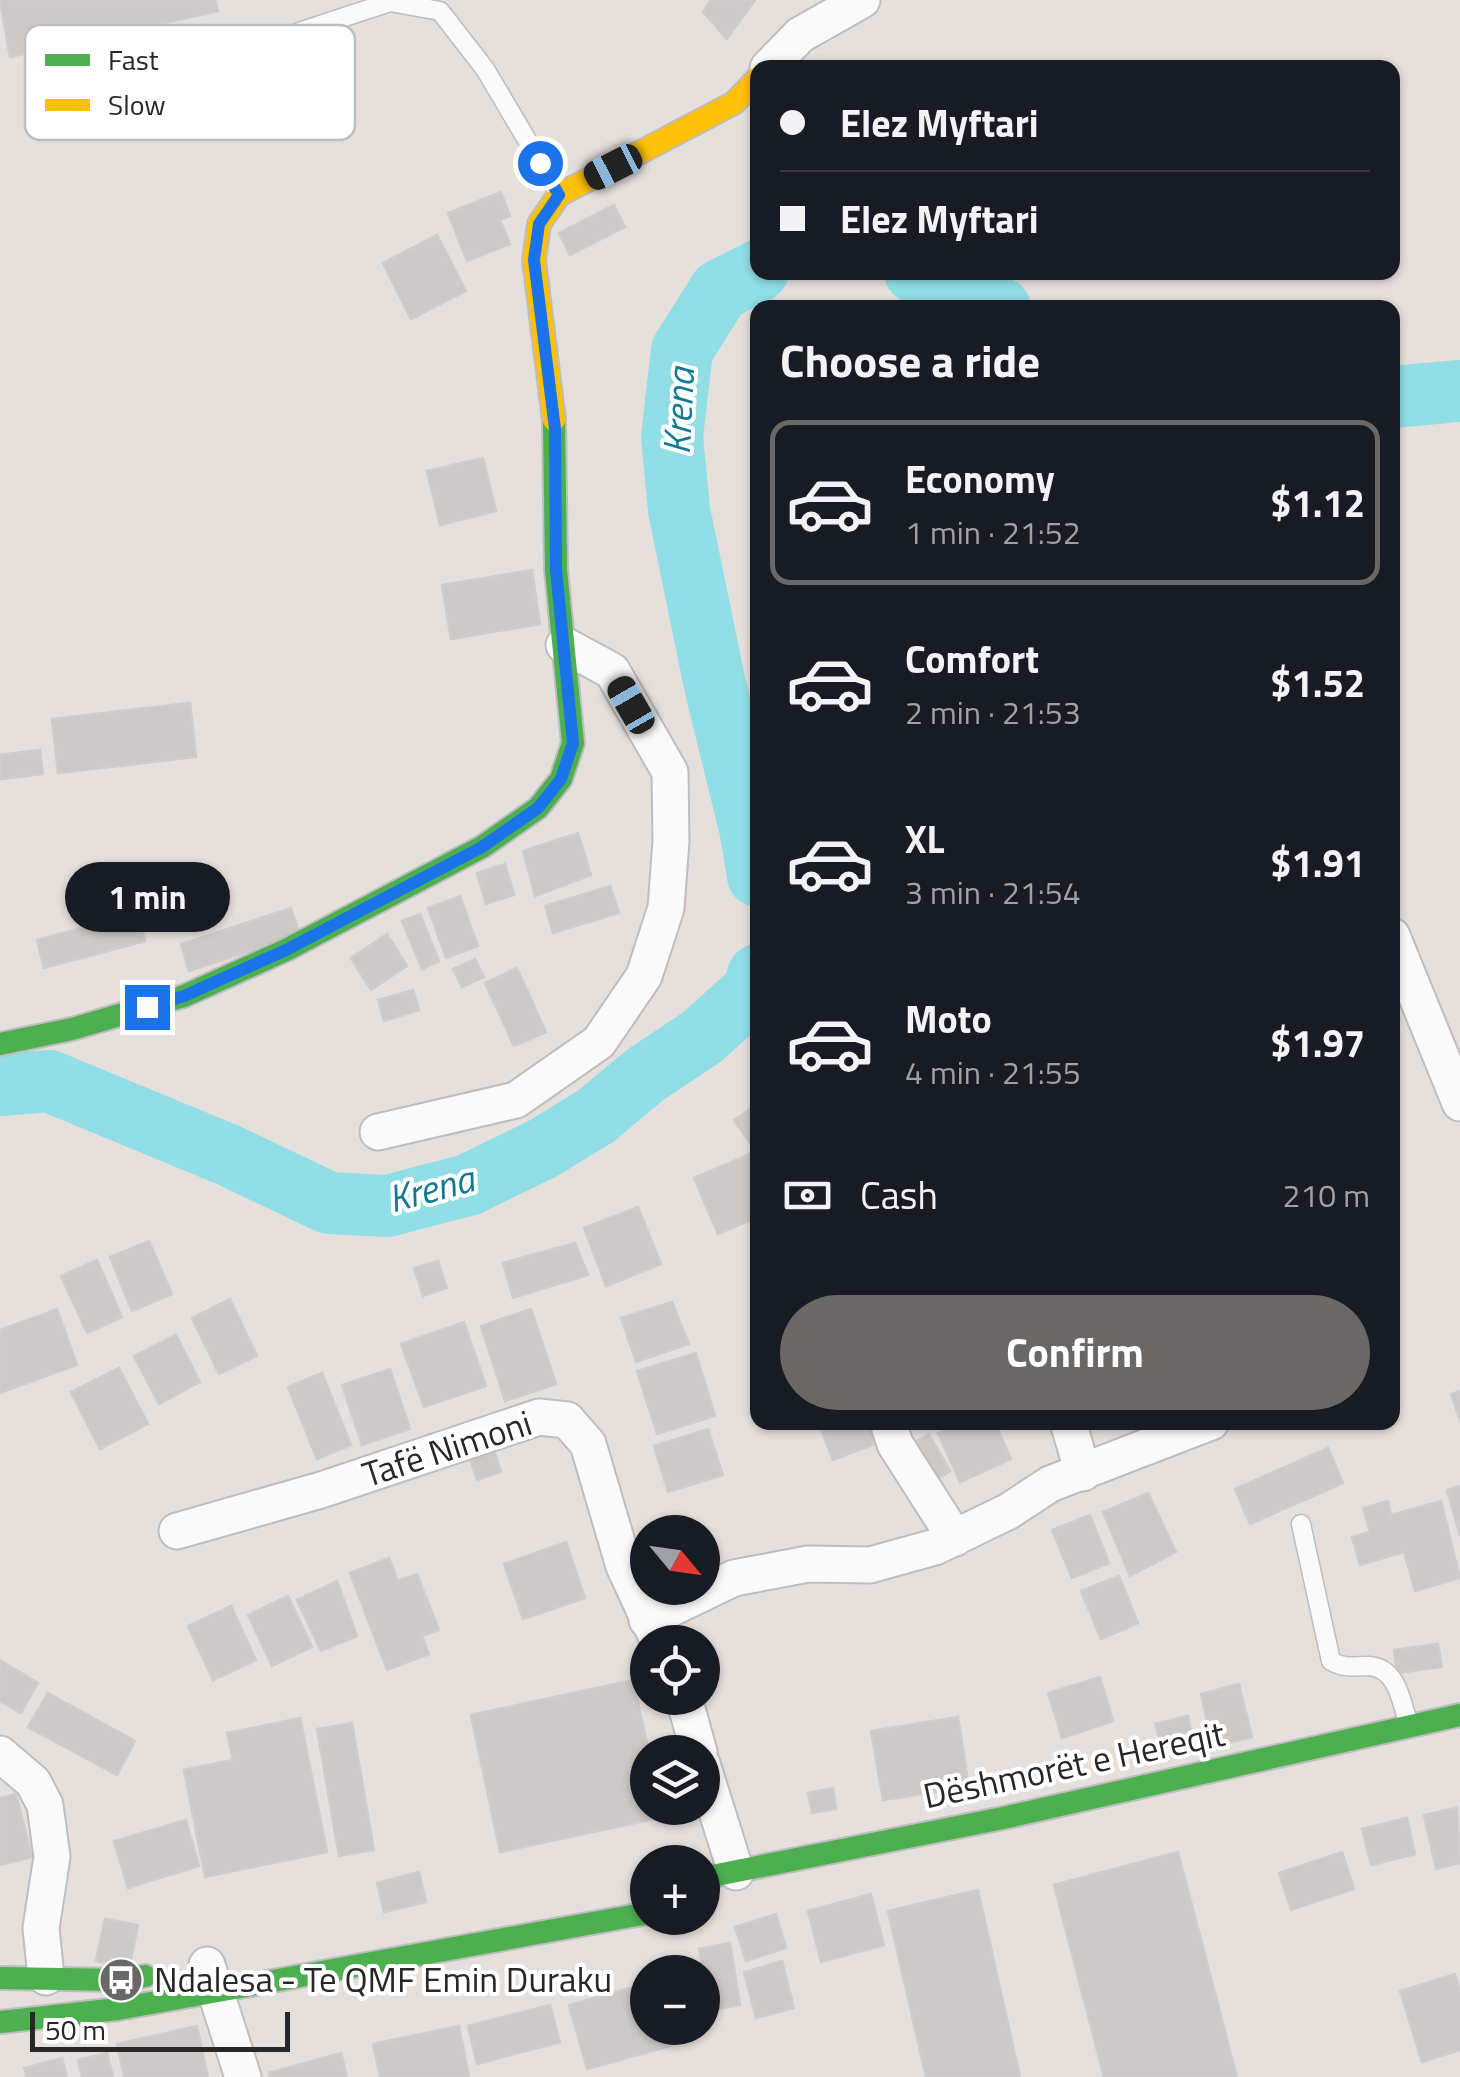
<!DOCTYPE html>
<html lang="en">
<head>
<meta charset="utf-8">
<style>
  body { margin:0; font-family:"Titillium Web",sans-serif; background:#20242c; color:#f1f3f6; height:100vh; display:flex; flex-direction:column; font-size:38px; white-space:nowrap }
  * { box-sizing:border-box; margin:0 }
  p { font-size:32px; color:#9ea1a6 }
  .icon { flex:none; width:55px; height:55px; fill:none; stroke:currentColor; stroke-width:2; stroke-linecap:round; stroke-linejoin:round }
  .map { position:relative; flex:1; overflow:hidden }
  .side { position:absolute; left:750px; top:300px; width:650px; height:1130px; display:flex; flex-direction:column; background:#171b24; border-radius:20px; box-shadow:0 2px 8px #0004 }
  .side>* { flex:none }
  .top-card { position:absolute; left:750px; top:60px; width:650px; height:220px; border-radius:20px; box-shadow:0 2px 8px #0004; display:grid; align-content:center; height:220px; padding:0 30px; background:#171b24 }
  .needle { width:65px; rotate:119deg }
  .buttons { position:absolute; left:630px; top:1515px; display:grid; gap:20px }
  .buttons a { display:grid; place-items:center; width:90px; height:90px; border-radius:50%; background:#171b24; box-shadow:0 2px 8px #0004; font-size:50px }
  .scale { position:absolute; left:30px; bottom:25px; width:260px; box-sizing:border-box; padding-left:10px; border:5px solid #272727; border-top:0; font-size:28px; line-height:35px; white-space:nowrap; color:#272727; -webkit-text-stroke:8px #fff; paint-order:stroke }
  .end { position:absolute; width:45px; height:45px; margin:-22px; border:12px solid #1a73e8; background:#fff; box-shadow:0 0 0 5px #fff }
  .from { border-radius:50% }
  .bubble { position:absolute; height:70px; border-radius:35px; background:#171b24; box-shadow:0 2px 8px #0004; font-size:32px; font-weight:700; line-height:70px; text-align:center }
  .car { position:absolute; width:30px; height:60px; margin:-30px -15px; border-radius:12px; box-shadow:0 0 8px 2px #0007; background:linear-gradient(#222 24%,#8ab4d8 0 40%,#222 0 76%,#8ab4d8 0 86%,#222 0) }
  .top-card b { display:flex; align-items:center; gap:35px; height:95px; font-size:38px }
  .top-card b+b { border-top:2px solid #363941 }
  .top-card i { width:25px; height:25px; background:#f1f3f6 }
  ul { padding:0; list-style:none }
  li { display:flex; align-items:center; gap:30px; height:165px; margin:0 20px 15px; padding:0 10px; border:5px solid transparent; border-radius:20px }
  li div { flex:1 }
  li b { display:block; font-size:38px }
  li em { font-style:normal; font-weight:700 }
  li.selected { border-color:#6a6866 }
  li>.icon { width:90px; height:90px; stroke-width:1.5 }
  h2 { padding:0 30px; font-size:45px; line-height:120px }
  .pay { display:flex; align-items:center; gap:25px; height:110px; padding:0 30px; font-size:38px }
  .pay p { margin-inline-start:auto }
  .action { display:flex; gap:20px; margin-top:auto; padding:20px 30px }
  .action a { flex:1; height:115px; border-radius:60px; background:#6a6866; color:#fff; font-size:40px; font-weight:700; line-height:115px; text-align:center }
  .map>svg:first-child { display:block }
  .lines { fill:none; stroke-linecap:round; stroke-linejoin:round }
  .river { stroke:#91dee6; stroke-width:62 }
  .building { fill:#ccc9c6; stroke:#d0ccc9; stroke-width:2.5 }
  .lane-casing { stroke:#bfbdbe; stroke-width:21 }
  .street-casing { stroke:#bfbdbe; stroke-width:39 }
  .fast-casing { stroke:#bfbdbe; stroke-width:26 }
  .slow-casing { stroke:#bfbdbe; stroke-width:26 }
  .lane { stroke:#fbfafa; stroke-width:18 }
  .street { stroke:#fbfafa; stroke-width:35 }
  .fast { stroke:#4caf50; stroke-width:22 }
  .slow { stroke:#ffc107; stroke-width:22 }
  .route { stroke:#1a73e8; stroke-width:12 }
  .labels { text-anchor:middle; stroke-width:8; stroke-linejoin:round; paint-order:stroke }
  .street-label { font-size:35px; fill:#272727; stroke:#fff }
  .poi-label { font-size:35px; fill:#272727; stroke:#fff; text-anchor:start }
  .water-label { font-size:38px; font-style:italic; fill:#107a92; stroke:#fff }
  .key { fill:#fff; stroke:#bebebe; stroke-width:2.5 }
  .key-label { font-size:28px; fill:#272727 }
</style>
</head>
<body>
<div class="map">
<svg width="1460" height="2077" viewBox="0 0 1460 2077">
  <rect width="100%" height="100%" fill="#e6e0dc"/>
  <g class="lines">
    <g class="river">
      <path d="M 758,271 L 720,290 L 682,350 L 672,436 L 679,510 L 716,690 L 750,828 L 758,876"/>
      <path d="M 915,272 L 1000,308"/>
      <path d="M 1392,397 L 1460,391"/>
      <path d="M 0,1085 L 49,1081 L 228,1155 L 329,1203 L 387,1206 L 468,1185 L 542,1149 L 596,1116 L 645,1075 L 702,1037 L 753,991 L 758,975"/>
    </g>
  </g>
  <g class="building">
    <path d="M 0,0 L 215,0 L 218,11 L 10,57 Z"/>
    <path d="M 711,0 L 755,0 L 727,39 L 703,12 Z"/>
    <path d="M 501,192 L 510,216 L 500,220 L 510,244 L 467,261 L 448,213 Z"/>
    <path d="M 614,205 L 625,227 L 570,255 L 559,233 Z"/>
    <path d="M 437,235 L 466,291 L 411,319 L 383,263 Z"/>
    <path d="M 483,458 L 496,511 L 440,525 L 427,471 Z"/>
    <path d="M 532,570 L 540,624 L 451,639 L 442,585 Z"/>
    <path d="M 190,703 L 196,757 L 58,773 L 52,719 Z"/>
    <path d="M 40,750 L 43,774 L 1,779 L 0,755 Z"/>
    <path d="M 578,833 L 591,875 L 535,896 L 523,851 Z"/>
    <path d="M 505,864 L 514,895 L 486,904 L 477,873 Z"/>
    <path d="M 610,886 L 619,913 L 553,933 L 545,906 Z"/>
    <path d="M 460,896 L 478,946 L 446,958 L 428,908 Z"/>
    <path d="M 291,908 L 300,935 L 189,971 L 181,944 Z"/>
    <path d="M 138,913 L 145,941 L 44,968 L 37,940 Z"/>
    <path d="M 420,914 L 439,961 L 422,969 L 402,921 Z"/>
    <path d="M 387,934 L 407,966 L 371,990 L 351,958 Z"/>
    <path d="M 475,959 L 484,977 L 462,987 L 453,969 Z"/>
    <path d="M 517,968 L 546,1032 L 514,1046 L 485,983 Z"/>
    <path d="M 413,990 L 419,1010 L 384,1021 L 378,1000 Z"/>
    <path d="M 750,1109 L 758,1120 L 758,1147 L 754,1149 L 734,1120 Z"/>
    <path d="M 750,1154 L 758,1173 L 758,1217 L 718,1234 L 694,1178 Z"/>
    <path d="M 638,1207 L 661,1264 L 606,1286 L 584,1228 Z"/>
    <path d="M 149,1241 L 172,1294 L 132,1311 L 110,1257 Z"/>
    <path d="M 575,1243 L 588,1275 L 513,1298 L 503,1263 Z"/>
    <path d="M 97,1260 L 122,1317 L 87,1333 L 61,1276 Z"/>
    <path d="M 438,1261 L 447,1288 L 423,1296 L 414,1268 Z"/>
    <path d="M 230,1299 L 257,1356 L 219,1374 L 192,1318 Z"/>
    <path d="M 672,1302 L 689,1344 L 636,1362 L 621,1318 Z"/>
    <path d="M 57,1309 L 77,1365 L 0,1393 L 0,1330 Z"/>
    <path d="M 531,1309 L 556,1384 L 505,1401 L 481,1326 Z"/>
    <path d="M 464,1322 L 486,1386 L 424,1407 L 401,1344 Z"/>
    <path d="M 176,1335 L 200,1382 L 159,1404 L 134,1356 Z"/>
    <path d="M 696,1353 L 715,1416 L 657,1434 L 637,1371 Z"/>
    <path d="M 119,1368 L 148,1424 L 100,1449 L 71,1392 Z"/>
    <path d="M 390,1369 L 410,1429 L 362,1445 L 342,1385 Z"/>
    <path d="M 322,1373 L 351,1445 L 317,1459 L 288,1387 Z"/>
    <path d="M 1460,1391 L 1460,1420 L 1451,1394 Z"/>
    <path d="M 818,1422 L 870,1422 L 878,1443 L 833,1460 Z"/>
    <path d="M 960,1422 L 995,1422 L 1011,1459 L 960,1482 L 938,1433 Z"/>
    <path d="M 708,1429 L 723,1475 L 668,1492 L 654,1446 Z"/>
    <path d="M 929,1434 L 950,1471 L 934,1481 L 912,1444 Z"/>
    <path d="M 492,1445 L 501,1472 L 477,1480 L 468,1452 Z"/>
    <path d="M 1328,1448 L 1343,1483 L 1250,1524 L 1235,1489 Z"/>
    <path d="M 1460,1486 L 1460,1536 L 1447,1490 Z"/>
    <path d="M 1148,1493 L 1176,1552 L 1130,1576 L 1103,1512 Z"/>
    <path d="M 1388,1501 L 1391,1515 L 1441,1501 L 1460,1578 L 1415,1591 L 1404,1552 L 1360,1565 L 1352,1537 L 1370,1532 L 1363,1508 Z"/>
    <path d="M 1090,1515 L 1109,1563 L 1072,1578 L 1052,1530 Z"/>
    <path d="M 566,1542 L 585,1598 L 523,1619 L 504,1564 Z"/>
    <path d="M 389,1558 L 398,1581 L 417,1574 L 439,1630 L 422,1636 L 429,1654 L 387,1670 L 350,1573 Z"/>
    <path d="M 1119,1576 L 1138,1623 L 1101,1639 L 1081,1591 Z"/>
    <path d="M 337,1581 L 357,1636 L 321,1651 L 297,1600 Z"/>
    <path d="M 288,1596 L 312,1647 L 272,1666 L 248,1615 Z"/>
    <path d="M 231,1606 L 256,1660 L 213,1680 L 188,1626 Z"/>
    <path d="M 1438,1644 L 1442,1667 L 1397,1673 L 1394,1650 Z"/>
    <path d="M 0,1660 L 38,1683 L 21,1713 L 0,1701 Z"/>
    <path d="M 1100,1677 L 1113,1721 L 1062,1738 L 1048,1693 Z"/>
    <path d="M 633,1680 L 649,1752 L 648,1808 L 661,1808 L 663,1817 L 500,1852 L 471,1715 Z"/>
    <path d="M 1239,1684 L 1252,1737 L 1213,1747 L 1201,1694 Z"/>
    <path d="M 48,1693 L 135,1741 L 117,1775 L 28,1727 Z"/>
    <path d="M 1188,1716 L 1193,1740 L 1162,1748 L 1155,1724 Z"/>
    <path d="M 958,1717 L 969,1787 L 883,1800 L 871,1731 Z"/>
    <path d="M 300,1718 L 327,1852 L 205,1877 L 184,1770 L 233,1760 L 227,1733 Z"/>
    <path d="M 352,1723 L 374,1850 L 339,1856 L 317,1729 Z"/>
    <path d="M 833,1788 L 836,1809 L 812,1813 L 808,1793 Z"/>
    <path d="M 16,1794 L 32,1857 L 0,1865 L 0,1798 Z"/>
    <path d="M 1457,1808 L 1460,1863 L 1436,1869 L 1424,1815 Z"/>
    <path d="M 1407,1818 L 1415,1854 L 1371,1865 L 1362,1829 Z"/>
    <path d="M 186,1820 L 199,1866 L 128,1888 L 114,1841 Z"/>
    <path d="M 1178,1852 L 1237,2077 L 1104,2077 L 1054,1885 Z"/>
    <path d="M 1342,1852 L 1354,1889 L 1291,1910 L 1279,1873 Z"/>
    <path d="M 419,1872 L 426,1902 L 384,1912 L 377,1883 Z"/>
    <path d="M 978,1890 L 1020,2077 L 926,2077 L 888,1911 Z"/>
    <path d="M 871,1894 L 884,1945 L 821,1962 L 808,1911 Z"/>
    <path d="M 776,1914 L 786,1948 L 746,1961 L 735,1927 Z"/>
    <path d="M 105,1919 L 138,1925 L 129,1968 L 96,1961 Z"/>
    <path d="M 730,1943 L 740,2005 L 711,2010 L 699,1949 Z"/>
    <path d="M 782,1961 L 794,2008 L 756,2018 L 744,1972 Z"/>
    <path d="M 1455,1974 L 1460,1990 L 1460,2050 L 1422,2062 L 1400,1991 Z"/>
    <path d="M 648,1983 L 648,2028 L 666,2028 L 671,2046 L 587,2069 L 569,2005 Z"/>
    <path d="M 550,2005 L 560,2042 L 477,2064 L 468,2026 Z"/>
    <path d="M 197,2026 L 208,2077 L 124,2077 L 117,2044 Z"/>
    <path d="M 459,2026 L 469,2077 L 380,2077 L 373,2044 Z"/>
    <path d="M 107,2053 L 113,2077 L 82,2077 L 78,2060 Z"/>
    <path d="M 341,2053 L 347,2077 L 270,2077 L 269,2073 Z"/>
    <path d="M 62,2058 L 67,2077 L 27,2077 L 24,2068 Z"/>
  </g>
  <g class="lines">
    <defs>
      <g id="lane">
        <path d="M 123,103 L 302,31 L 390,2 L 440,11 L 485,69 L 559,194"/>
        <path d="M 1301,1524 L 1331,1661 C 1345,1669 1353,1666 1369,1666 C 1397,1668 1401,1700 1408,1722"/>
      </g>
      <g id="street">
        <path d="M 768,68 L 800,35 L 862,0"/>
        <path d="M 1392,936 L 1460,1103"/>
        <path d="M 378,1132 L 516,1100 L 599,1042 L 644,976 L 666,908 L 671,841 L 670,772 L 612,671 L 564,645"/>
        <path d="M 888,1422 L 895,1444 L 955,1538"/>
        <path d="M 1068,1422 L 1083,1473"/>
        <path d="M 177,1531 L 321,1490 L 539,1417 L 567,1420 L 588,1444 L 624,1566 L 659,1642"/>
        <path d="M 647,1620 L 734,1578 L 808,1564 L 870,1565 L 935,1547 L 1009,1511 L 1050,1484 L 1211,1422"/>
        <path d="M 684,1698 L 699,1752"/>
        <path d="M 0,1754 L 33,1782 L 45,1805 L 52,1857 L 41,1928 L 46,1977"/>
        <path d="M 702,1764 L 736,1872"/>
        <path d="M 207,1965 L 243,2077"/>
      </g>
      <g id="fast">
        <path d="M 0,1044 L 72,1029 L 184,996 L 286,950 L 482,847 L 538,808 L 561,779 L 573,743 L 556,570 L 554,420"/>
        <path d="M 702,1878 L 1003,1818 L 1460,1715"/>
        <path d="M 0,1978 L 121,1980 L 145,1976"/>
        <path d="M 0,2022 L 118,2009 L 648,1913"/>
      </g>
      <path id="slow" d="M 554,420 L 534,260 L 539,224 L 559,195 L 734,103 L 758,78"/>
    </defs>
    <use href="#lane" class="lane-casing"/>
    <use href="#street" class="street-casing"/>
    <use href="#fast" class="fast-casing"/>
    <use href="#slow" class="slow-casing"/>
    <use href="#lane" class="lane"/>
    <use href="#street" class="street"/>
    <use href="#fast" class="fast"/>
    <use href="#slow" class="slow"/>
  </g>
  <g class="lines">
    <path class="route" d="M 147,1007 L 184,996 L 286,950 L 482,847 L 538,808 L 561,779 L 573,743 L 556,570 L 555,429 L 534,260 L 539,224 L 559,195 L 540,163"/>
  </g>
  <defs>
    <symbol id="bus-disc" viewBox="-11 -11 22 22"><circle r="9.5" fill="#6a6866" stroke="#fff"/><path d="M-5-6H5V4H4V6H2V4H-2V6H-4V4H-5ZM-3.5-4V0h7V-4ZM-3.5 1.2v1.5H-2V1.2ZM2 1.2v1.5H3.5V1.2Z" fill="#fff"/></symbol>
  </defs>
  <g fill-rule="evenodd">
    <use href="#bus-disc" x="96" y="1955" width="50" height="50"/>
  </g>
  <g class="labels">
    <g class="street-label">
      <text transform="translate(447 1449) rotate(-18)" y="12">Tafë Nimoni</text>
      <text transform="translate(1074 1765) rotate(-12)" y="12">Dëshmorët e Hereqit</text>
    </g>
    <g class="poi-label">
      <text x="154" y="1992">Ndalesa - Te QMF Emin Duraku</text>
    </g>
    <g class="water-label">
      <text transform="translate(679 411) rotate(-87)" y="13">Krena</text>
      <text transform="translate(431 1189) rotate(-15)" y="13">Krena</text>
    </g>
  </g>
  <rect x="25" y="25" width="330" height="115" rx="15" class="key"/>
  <rect x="45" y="54" width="45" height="12" fill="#4caf50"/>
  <rect x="45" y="99" width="45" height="12" fill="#ffc107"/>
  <g class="key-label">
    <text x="108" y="70">Fast</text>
    <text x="108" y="115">Slow</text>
  </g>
</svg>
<div class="buttons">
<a><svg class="needle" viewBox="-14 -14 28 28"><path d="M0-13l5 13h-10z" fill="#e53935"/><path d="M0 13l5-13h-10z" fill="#9ea1a6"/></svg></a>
<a><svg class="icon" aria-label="locate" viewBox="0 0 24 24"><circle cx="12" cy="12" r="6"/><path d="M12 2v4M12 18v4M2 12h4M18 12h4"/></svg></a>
<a><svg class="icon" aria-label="layers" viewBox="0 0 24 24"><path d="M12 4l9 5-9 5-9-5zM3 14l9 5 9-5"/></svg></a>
<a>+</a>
<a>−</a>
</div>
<div class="scale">50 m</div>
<i class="end from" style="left:540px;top:163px"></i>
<i class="end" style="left:147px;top:1007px"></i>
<div class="bubble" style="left:65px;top:862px;width:165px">1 min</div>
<i class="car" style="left:613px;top:167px;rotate:243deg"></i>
<i class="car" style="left:631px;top:705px;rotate:330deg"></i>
<div class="top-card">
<b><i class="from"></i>Elez Myftari</b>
<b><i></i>Elez Myftari</b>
</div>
<section class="side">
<h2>Choose a ride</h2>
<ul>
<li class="selected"><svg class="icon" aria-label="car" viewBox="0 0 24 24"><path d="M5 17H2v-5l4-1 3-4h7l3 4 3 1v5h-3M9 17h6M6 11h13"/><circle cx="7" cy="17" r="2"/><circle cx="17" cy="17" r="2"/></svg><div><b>Economy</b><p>1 min · 21:52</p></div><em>$1.12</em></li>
<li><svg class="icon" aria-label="car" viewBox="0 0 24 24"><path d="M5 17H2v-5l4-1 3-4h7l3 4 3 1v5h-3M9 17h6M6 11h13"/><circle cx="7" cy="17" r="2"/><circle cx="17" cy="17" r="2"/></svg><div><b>Comfort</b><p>2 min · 21:53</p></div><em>$1.52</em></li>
<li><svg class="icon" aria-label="car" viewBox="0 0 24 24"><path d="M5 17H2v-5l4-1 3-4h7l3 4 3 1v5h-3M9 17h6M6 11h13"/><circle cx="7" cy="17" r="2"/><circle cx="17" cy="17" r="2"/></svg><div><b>XL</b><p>3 min · 21:54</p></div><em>$1.91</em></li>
<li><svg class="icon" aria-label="car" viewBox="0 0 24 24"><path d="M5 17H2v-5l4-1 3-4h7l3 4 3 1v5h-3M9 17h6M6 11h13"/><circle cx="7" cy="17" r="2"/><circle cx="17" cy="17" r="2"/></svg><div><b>Moto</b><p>4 min · 21:55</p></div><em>$1.97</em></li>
</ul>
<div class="pay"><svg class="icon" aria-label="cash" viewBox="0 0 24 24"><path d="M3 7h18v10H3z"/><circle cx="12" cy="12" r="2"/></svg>Cash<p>210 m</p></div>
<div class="action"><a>Confirm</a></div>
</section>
</div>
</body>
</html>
